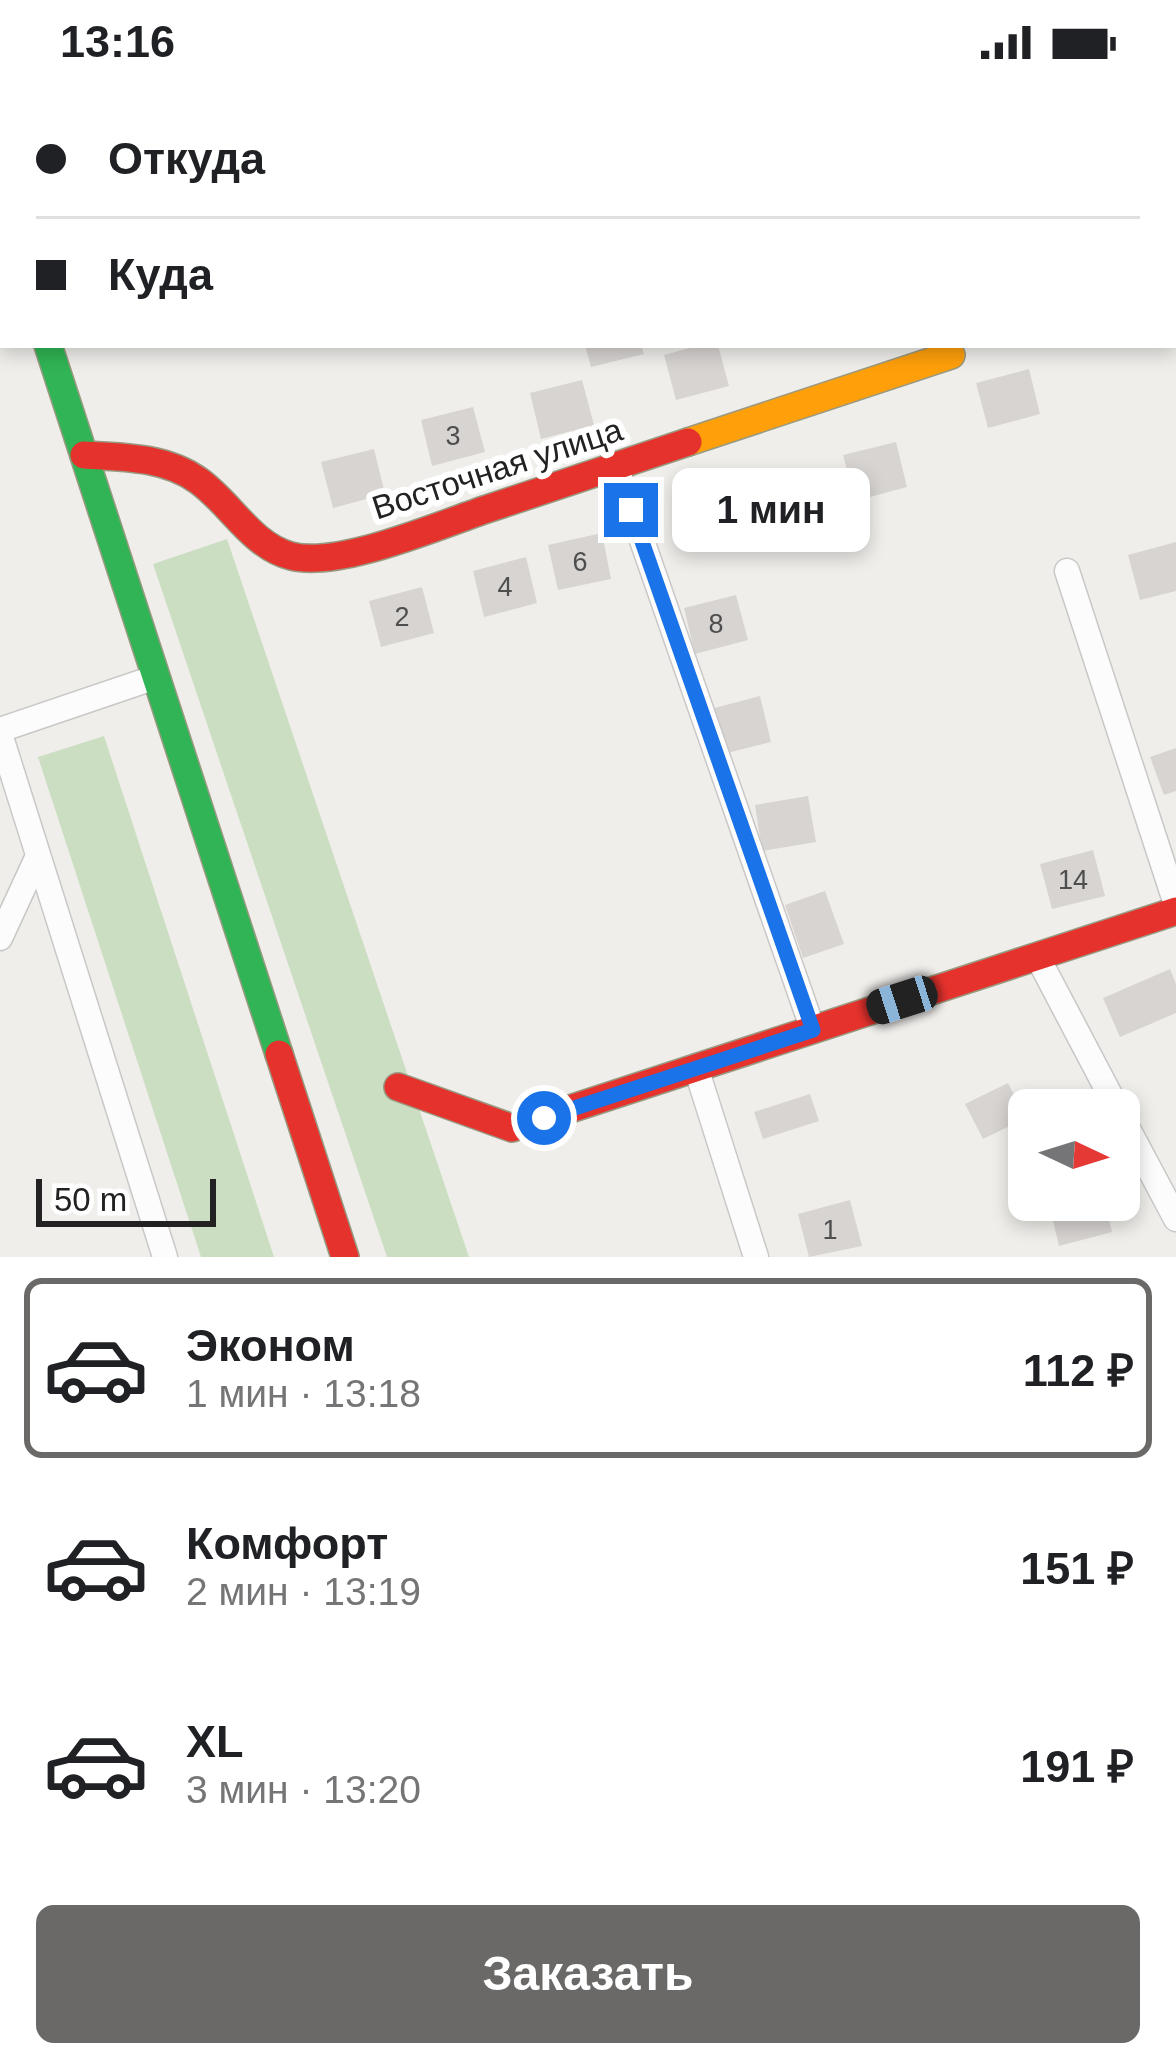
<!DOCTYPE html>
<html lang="ru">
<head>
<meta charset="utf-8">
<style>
  body { margin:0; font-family:Helvetica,sans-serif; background:#f6f6f6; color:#202124; height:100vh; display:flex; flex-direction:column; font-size:45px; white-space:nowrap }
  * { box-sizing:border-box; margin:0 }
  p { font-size:39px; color:#757577 }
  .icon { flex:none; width:66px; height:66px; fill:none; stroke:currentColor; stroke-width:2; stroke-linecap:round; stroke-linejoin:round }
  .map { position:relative; height:1173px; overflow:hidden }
  .side { display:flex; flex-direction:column; background:#fff; flex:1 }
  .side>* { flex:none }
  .banner { position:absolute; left:0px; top:0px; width:1176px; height:264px; box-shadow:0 6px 18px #0003; display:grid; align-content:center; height:264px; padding:0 36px; background:#fff }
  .needle { width:78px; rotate:94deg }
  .buttons { position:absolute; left:1008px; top:1005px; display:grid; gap:24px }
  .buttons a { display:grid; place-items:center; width:132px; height:132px; border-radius:18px; background:#fff; box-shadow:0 6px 18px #0003; font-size:60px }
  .scale { position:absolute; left:36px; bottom:30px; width:180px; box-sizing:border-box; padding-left:12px; border:6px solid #222; border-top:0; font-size:33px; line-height:42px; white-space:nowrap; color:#222; -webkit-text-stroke:9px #fff; paint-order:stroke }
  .end { position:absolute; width:54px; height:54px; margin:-27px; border:15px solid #1a73e8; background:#fff; box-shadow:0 0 0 6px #fff }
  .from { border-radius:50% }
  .bubble { position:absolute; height:84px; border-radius:18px; background:#fff; box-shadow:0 6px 18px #0003; font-size:39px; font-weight:600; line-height:84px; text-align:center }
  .car { position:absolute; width:36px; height:72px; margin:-36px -18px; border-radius:15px; box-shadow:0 0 9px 3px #0007; background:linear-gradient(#222 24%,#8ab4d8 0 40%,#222 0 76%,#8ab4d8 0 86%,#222 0) }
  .banner b { display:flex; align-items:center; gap:42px; height:114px; font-size:45px }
  .banner b+b { border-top:3px solid #e0e0e0 }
  .banner i { width:30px; height:30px; background:#202124 }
  ul { padding:21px 0 0; list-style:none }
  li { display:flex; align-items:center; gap:36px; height:180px; margin:0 24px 18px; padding:0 12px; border:6px solid transparent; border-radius:18px }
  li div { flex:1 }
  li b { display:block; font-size:45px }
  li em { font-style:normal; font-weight:600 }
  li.active { border-color:#6a6968 }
  li>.icon { width:108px; height:108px; stroke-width:1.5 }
  .action { display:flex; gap:24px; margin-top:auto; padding:24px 36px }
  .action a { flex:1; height:138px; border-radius:18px; background:#6a6968; color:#fff; font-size:48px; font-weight:600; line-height:138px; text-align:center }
  .status { display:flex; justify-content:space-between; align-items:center; height:84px; padding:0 60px; background:#fff; direction:ltr }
  .status svg { height:33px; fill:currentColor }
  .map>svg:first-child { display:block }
  .forest { fill:#cbdec1 }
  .building { fill:#d7d4d2 }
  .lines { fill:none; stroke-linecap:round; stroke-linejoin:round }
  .street-casing { stroke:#c9c8c7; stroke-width:27 }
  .fast-casing { stroke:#999a82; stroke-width:30 }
  .slow-casing { stroke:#999a82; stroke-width:30 }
  .jam-casing { stroke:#999a82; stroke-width:30 }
  .street { stroke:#fdfcfc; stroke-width:24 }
  .fast { stroke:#30b455; stroke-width:27 }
  .slow { stroke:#ff9f0a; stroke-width:27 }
  .jam { stroke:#e5322d; stroke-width:27 }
  .route { stroke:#1a73e8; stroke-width:15 }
  .labels { text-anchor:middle; stroke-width:12; stroke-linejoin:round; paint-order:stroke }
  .number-label { font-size:27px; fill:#4f4e4e }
  .street-label { font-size:33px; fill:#222; stroke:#fff }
</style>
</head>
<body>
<div class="status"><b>13:16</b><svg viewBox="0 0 49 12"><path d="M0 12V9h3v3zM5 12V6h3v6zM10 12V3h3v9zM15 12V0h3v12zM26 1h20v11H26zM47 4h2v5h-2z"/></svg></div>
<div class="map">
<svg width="1176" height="1173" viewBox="0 0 1176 1173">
  <rect width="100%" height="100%" fill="#f0eeeb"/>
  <g class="forest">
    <path d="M 227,455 L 469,1173 L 387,1173 L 153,480 Z"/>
    <path d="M 104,652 L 274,1173 L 201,1173 L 38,673 Z"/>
  </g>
  <g class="building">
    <path d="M 585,261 L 641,261 L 644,270 L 591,283 Z"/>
    <path d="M 701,261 L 718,261 L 729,302 L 676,316 L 664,271 Z"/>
    <path d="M 1029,285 L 1040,330 L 988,344 L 976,299 Z"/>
    <path d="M 582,296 L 594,341 L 541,355 L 530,309 Z"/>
    <path d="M 473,323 L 485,368 L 432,382 L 421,336 Z"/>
    <path d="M 896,358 L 907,403 L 855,417 L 843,371 Z"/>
    <path d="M 374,365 L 385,410 L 333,424 L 321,378 Z"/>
    <path d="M 731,396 L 742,424 L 708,437 L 697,408 Z"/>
    <path d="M 602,449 L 611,495 L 558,506 L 548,461 Z"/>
    <path d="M 1176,458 L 1176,507 L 1140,516 L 1128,471 Z"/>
    <path d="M 526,473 L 537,519 L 484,533 L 473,487 Z"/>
    <path d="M 422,503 L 434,549 L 381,563 L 369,517 Z"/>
    <path d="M 736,511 L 748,556 L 695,570 L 684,524 Z"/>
    <path d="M 760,612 L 771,658 L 719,671 L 707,626 Z"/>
    <path d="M 1176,664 L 1176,707 L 1164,711 L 1150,673 Z"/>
    <path d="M 808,712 L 816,758 L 762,767 L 755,721 Z"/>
    <path d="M 1093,766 L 1105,812 L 1052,825 L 1040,780 Z"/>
    <path d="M 825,807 L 844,860 L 803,874 L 785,821 Z"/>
    <path d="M 1170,885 L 1176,900 L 1176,929 L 1120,953 L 1103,914 Z"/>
    <path d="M 1008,999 L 1026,1034 L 983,1055 L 965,1020 Z"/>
    <path d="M 810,1010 L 819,1037 L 763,1055 L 754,1028 Z"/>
    <path d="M 850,1116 L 862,1162 L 809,1173 L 798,1130 Z"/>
    <path d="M 1048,1116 L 1104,1116 L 1112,1148 L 1059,1162 Z"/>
  </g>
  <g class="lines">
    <defs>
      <g id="street">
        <path d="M 616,382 L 813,946"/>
        <path d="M 1067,487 L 1176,820"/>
        <path d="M 0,646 L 156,593"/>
        <path d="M 0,650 L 165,1173"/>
        <path d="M 0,854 L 37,774"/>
        <path d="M 1037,872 L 1118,1026"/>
        <path d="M 696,984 L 756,1173"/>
        <path d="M 1119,1028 L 1176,1135"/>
      </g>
      <path id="fast" d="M 48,261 L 279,970"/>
      <g id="slow">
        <path d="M 0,139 L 3,145"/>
        <path d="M 688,358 L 951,271"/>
      </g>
      <g id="jam">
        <path d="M 84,371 C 123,373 166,373 199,397 C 231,420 252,462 291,472 C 338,485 439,441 487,425 C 554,403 621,381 688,358"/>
        <path d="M 279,970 L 345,1173"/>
        <path d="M 398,1003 L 512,1044 L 1176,827"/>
      </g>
    </defs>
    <use href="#street" class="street-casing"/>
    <use href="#fast" class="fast-casing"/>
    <use href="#slow" class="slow-casing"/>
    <use href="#jam" class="jam-casing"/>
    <use href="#street" class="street"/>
    <use href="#fast" class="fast"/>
    <use href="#slow" class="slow"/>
    <use href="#jam" class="jam"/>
  </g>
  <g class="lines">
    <path class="route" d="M 544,1034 L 813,946 L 631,426"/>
  </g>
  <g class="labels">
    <g class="number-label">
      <text x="453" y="361">3</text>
      <text x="580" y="487">6</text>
      <text x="505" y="512">4</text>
      <text x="402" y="542">2</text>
      <text x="716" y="549">8</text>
      <text x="1073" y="805">14</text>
      <text x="830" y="1155">1</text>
    </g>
    <g class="street-label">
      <text transform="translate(497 384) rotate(-18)" y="12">Восточная улица</text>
    </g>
  </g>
</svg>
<div class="buttons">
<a><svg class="needle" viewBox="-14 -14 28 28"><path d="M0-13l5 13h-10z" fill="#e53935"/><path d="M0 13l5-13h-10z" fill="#757577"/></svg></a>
</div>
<div class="scale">50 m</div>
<i class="end from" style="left:544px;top:1034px"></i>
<i class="end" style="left:631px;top:426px"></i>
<div class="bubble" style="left:672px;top:384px;width:198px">1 мин</div>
<i class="car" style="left:902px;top:916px;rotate:252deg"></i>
<div class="banner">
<b><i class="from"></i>Откуда</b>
<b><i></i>Куда</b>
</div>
</div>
<section class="side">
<ul>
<li class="active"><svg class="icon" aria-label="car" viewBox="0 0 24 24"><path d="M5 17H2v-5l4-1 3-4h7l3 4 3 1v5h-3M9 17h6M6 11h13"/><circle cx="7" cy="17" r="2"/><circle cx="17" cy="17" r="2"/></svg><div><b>Эконом</b><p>1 мин · 13:18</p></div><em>112 ₽</em></li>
<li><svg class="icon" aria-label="car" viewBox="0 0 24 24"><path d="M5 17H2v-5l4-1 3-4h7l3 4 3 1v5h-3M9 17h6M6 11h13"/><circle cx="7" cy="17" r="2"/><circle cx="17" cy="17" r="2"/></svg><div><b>Комфорт</b><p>2 мин · 13:19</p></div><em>151 ₽</em></li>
<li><svg class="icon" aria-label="car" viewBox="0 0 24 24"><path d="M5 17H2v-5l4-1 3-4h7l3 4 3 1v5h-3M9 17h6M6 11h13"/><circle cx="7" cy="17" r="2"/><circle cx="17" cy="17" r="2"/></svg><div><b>XL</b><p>3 мин · 13:20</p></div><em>191 ₽</em></li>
</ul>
<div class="action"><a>Заказать</a></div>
</section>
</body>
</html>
